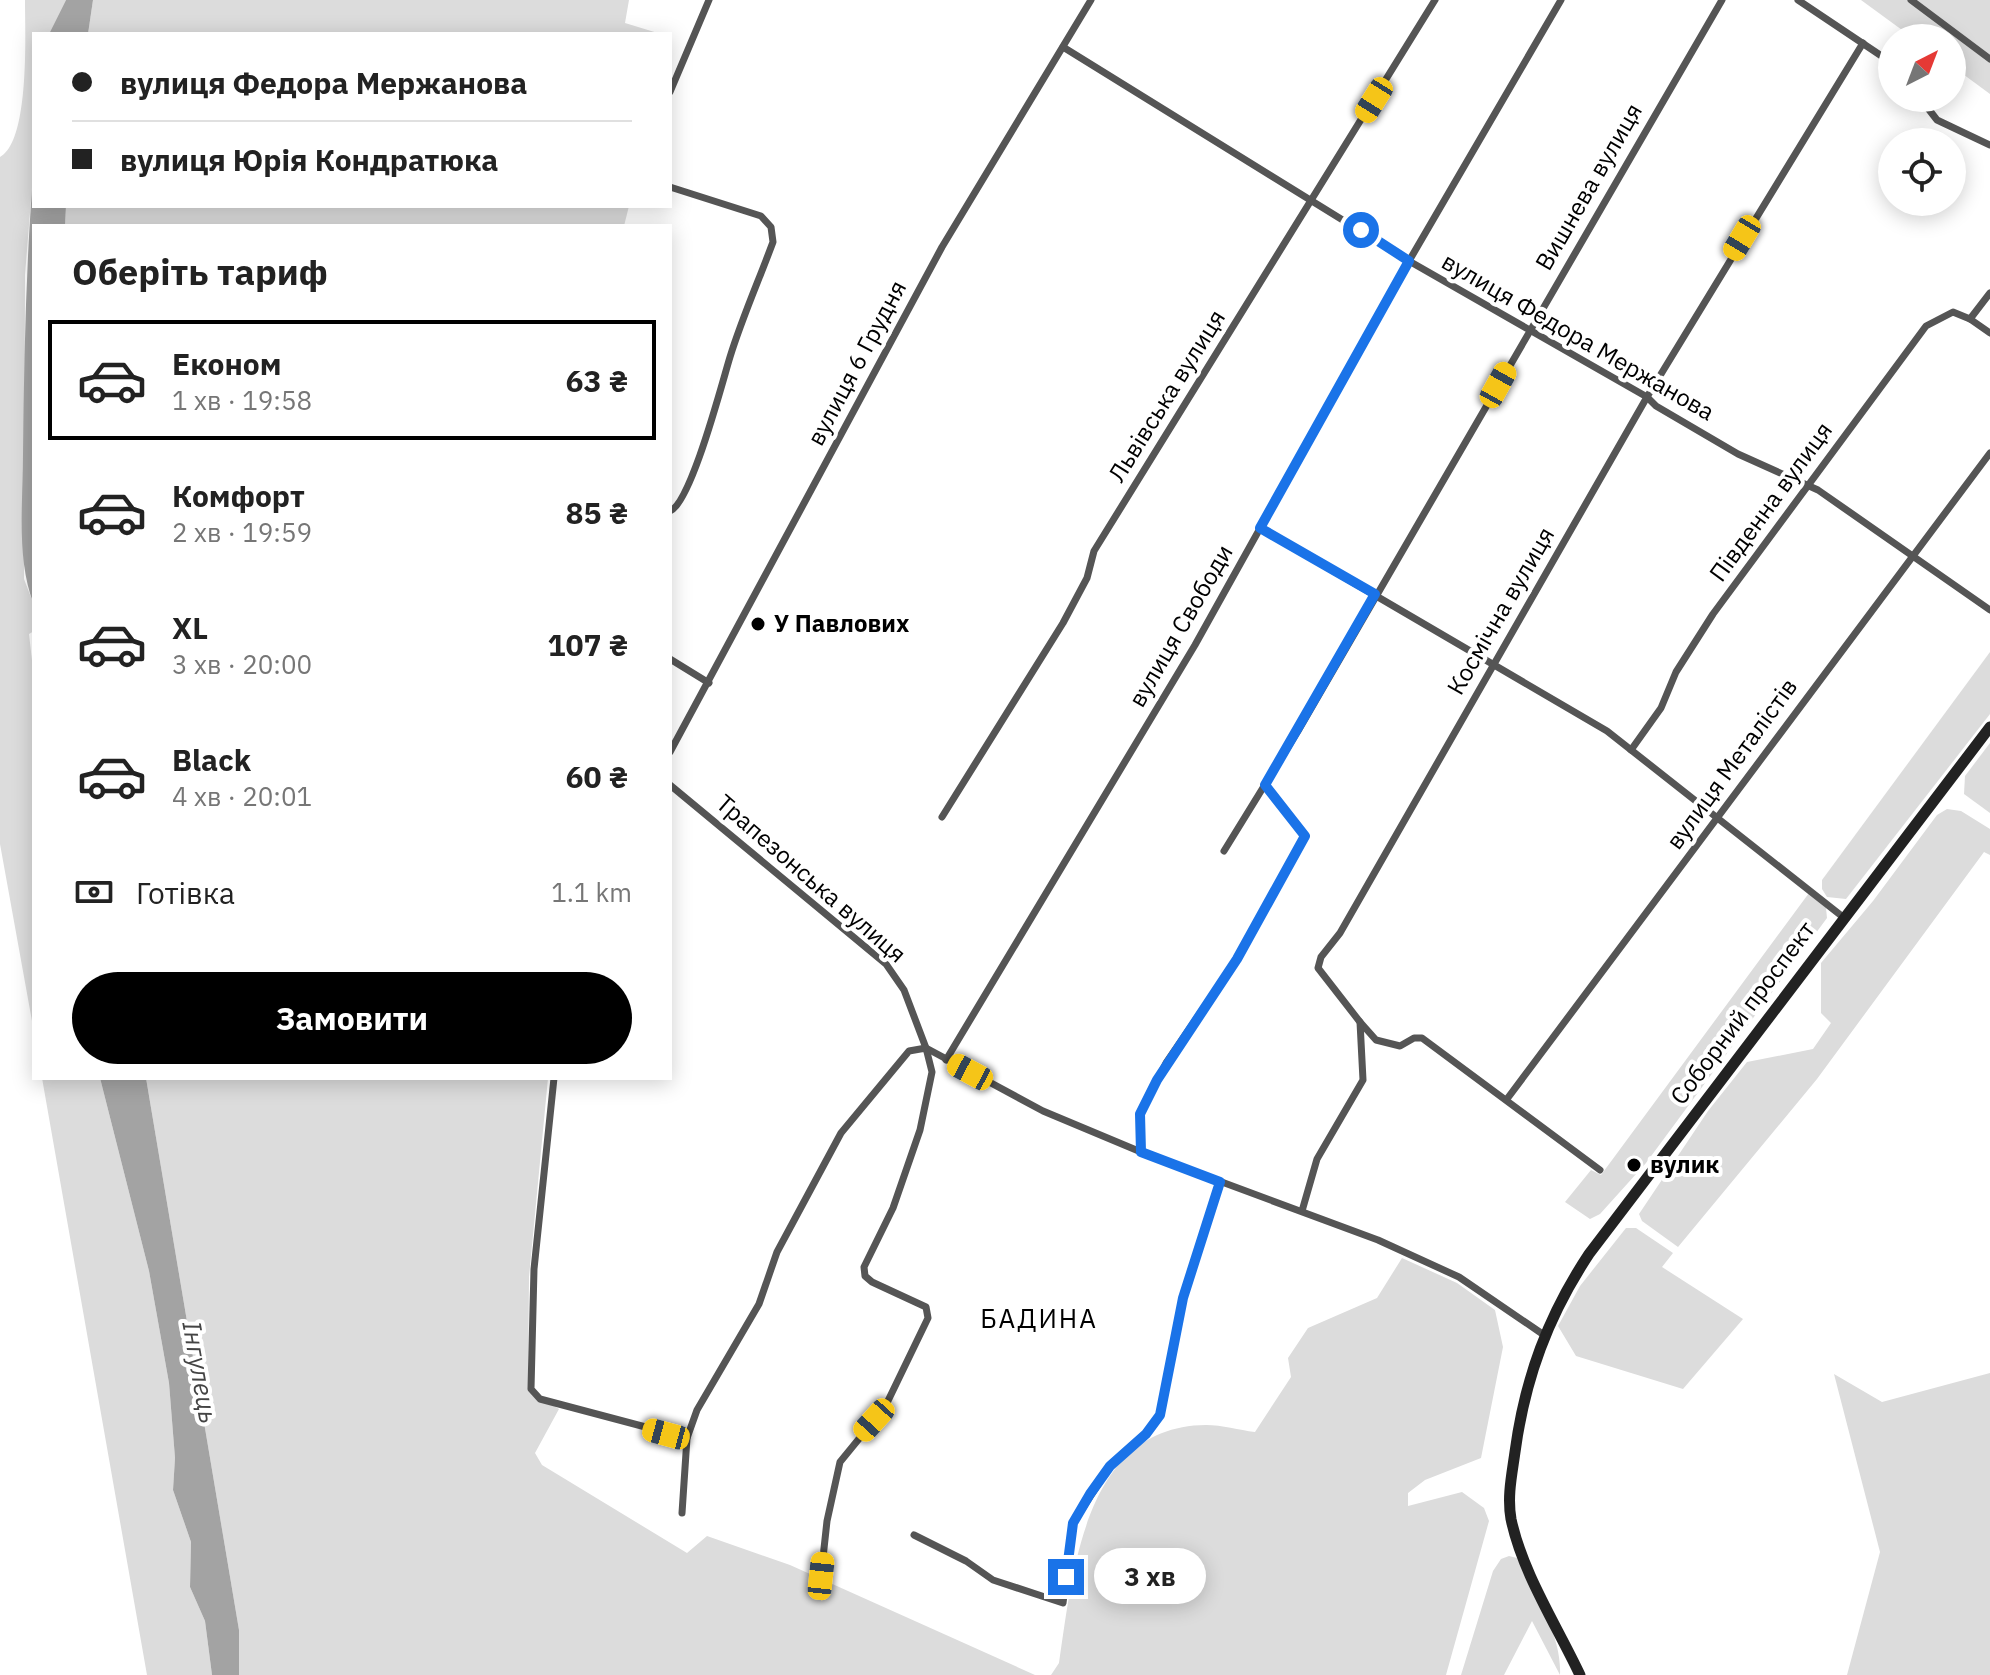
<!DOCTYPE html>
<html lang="uk">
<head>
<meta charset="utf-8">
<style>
  body { margin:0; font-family:"IBM Plex Sans",sans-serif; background:#f2f2f2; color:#222; height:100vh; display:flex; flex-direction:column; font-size:30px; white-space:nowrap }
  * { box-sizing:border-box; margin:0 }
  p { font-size:26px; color:#767676 }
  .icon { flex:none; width:44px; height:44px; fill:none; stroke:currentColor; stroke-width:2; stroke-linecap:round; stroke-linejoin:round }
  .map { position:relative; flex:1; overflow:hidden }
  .panel { position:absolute; left:32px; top:224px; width:640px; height:856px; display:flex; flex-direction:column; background:#fff; border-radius:0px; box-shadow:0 4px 20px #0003 }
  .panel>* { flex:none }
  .guide { position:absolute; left:32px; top:32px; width:640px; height:176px; border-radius:0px; box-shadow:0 4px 20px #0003; display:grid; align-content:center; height:176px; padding:0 40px; background:#fff }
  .needle { width:52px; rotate:42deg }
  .buttons { position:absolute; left:1878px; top:24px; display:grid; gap:16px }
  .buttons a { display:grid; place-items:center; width:88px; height:88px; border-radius:50%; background:#fff; box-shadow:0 4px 20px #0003; font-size:40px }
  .end { position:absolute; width:36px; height:36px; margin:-18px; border:10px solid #1a73e8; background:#fff; box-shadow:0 0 0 4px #fff }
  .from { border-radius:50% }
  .bubble { position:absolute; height:56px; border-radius:28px; background:#fff; box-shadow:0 4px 20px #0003; font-size:26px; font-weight:800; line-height:56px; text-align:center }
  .car { position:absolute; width:24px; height:48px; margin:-24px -12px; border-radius:10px; box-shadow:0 0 6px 2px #0007; background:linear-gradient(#f5c518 24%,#345 0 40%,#f5c518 0 76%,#345 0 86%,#f5c518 0) }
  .guide b { display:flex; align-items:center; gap:28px; height:76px; font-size:30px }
  .guide b+b { border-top:2px solid #e0e0e0 }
  .guide i { width:20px; height:20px; background:#222 }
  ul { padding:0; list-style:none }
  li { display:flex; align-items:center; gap:24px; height:120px; margin:0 16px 12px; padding:0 24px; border:4px solid transparent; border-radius:0px }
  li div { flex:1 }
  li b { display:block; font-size:30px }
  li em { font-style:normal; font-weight:800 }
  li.current { border-color:#000 }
  li>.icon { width:72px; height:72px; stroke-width:1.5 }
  h2 { padding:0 40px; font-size:36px; line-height:96px }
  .pay { display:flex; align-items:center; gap:20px; height:88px; padding:0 40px; font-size:30px }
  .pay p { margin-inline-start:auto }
  .primary-button { display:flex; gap:16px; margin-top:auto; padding:16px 40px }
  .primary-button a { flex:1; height:92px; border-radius:48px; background:#000; color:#fff; font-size:32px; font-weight:800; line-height:92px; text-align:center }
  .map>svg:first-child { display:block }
  .green { fill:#dcdcdc }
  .water { fill:#a3a3a3 }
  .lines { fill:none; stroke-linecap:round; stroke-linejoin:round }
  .street { stroke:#555; stroke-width:7 }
  .secondary { stroke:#222; stroke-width:11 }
  .route { stroke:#1a73e8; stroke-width:10 }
  .poi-dot { fill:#000; stroke:#fff; stroke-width:3 }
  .labels { text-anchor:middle; stroke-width:8; stroke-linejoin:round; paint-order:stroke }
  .street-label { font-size:24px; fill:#000; stroke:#fff }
  .poi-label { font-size:24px; font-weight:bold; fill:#000; stroke:#fff; text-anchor:start }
  .neighbourhood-label { font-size:26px; letter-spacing:2px; fill:#000; stroke:#fff }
  .water-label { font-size:26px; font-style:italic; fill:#444; stroke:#fff }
</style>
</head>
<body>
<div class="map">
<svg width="1990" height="1675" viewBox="0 0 1990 1675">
  <rect width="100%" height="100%" fill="#fff"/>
  <g class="green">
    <path d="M 25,0 L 66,0 L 49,34 L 34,34 L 34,163 L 25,275 L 24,579 L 34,605 L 34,631 L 29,634 L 34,678 L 34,1032 L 0,844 L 0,157 C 30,141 25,33 25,0 Z"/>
    <path d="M 93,0 L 629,0 L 625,23 L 661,34 L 88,34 Z"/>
    <path d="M 1861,0 L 1990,0 L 1990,94 L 1952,66 L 1952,38 L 1913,38 Z"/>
    <path d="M 66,206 L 629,206 L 624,226 L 65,226 Z"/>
    <path d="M 1990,652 L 1990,714 L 1846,899 L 1827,897 L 1822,889 L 1822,880 Z"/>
    <path d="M 1990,743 L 1990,813 L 1964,794 L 1965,776 Z"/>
    <path d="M 1947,809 L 1961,811 L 1990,829 L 1990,855 L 1984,852 L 1817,1079 L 1678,1247 L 1642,1221 L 1639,1214 L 1708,1111 L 1747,1062 L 1813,1049 L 1831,1023 L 1821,1013 L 1821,963 L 1873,901 L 1937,815 Z"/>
    <path d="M 1809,893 L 1826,908 L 1827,918 L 1646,1163 L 1600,1214 L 1590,1219 L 1565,1202 L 1591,1170 L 1601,1175 Z"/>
    <path d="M 42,1078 L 100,1078 L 149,1271 L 169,1383 L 175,1458 L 173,1490 L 191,1542 L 190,1587 L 205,1621 L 212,1675 L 147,1675 Z"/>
    <path d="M 146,1078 L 548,1078 L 529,1277 L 528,1390 L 559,1409 L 535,1453 L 542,1465 L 687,1553 L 707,1536 L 790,1565 L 1035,1675 L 239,1675 L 239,1630 Z"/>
    <path d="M 1626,1228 L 1636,1228 L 1673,1253 L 1662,1267 L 1743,1319 L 1683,1389 L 1576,1356 L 1558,1326 L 1580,1286 Z"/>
    <path d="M 1402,1258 L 1457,1283 L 1495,1310 L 1503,1347 L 1481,1458 L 1425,1480 L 1408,1493 L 1408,1506 L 1462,1492 L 1484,1508 L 1489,1521 L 1446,1675 L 1051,1675 L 1059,1663 C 1073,1572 1084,1426 1206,1425 C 1222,1425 1239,1430 1255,1432 L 1291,1377 L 1288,1358 L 1308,1328 L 1377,1298 Z"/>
    <path d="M 1990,1373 L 1990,1675 L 1847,1675 L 1880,1552 L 1834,1374 L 1882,1402 Z"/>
    <path d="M 1509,1556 L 1517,1558 C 1534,1594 1562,1634 1560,1675 L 1532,1621 L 1504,1675 L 1461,1675 L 1493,1571 L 1501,1559 Z"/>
  </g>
  <g class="water">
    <path d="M 66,0 L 93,0 L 88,34 L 49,34 Z"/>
    <path d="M 34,163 L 34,206 L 66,206 L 65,226 L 34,226 L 34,605 C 16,559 23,504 23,454 C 24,357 26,260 34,163 Z"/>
    <path d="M 100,1078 L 146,1078 L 239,1630 L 239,1675 L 212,1675 L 205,1621 L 190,1587 L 191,1542 L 173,1490 L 175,1458 L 169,1383 L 149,1271 Z"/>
  </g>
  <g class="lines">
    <g class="street">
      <path d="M 1798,0 L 1892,63"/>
      <path d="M 1911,0 L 1990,59"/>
      <path d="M 1063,47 L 1409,261 L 1647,397 L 1656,406 L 1738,454 L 1818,490 L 1990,610"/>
      <path d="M 670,92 L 709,0"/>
      <path d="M 1920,98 L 1937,120 L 1990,145"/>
      <path d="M 670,187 L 761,216 L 771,227 L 773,242 C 759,280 742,318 730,357 C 722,383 691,503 670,511"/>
      <path d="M 1970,319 L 1990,293"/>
      <path d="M 1260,528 L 1607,731 L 1843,917"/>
      <path d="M 670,659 L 709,683"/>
      <path d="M 1631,750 L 1661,708 L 1676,672 L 1713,614 L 1926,326 L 1953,312 L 1970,319 L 1990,333"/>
      <path d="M 670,752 L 942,247 L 1091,0"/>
      <path d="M 670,785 L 886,964 L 904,990 L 926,1048 L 1043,1111 L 1141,1152 L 1378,1240 L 1459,1277 L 1544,1335"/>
      <path d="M 942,817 L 1063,623 L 1087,578 L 1094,551 L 1435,0"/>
      <path d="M 1224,851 L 1298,731 L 1722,0"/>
      <path d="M 1360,1022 L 1376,1040 L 1400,1046 L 1414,1038 L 1422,1038 L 1600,1170"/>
      <path d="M 946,1060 L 1195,645 L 1409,261 L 1561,0"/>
      <path d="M 554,1078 L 534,1269 L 531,1389 L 540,1399 L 687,1438"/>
      <path d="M 1507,1099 L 1990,453"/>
      <path d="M 1141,1152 L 1140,1114 L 1149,1096 L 1166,1063 L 1237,959 L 1305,836 L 1265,785"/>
      <path d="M 1302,1211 L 1317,1159 L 1363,1080 L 1360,1022 L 1318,968 L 1321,957 L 1340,933 L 1647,397 L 1863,43"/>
      <path d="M 682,1513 L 687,1438 L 697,1410 L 759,1304 L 777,1252 L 841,1133 L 909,1051 L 926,1048 L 932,1072 L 920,1130 L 893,1208 L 864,1267 L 865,1276 L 872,1282 L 926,1307 L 928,1318 L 885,1407 L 840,1462 L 827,1521 L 821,1576"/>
      <path d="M 914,1535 L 966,1561 L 993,1580 L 1063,1603 L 1073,1523 L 1110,1466 L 1146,1434 L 1160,1415 L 1183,1298 L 1220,1182"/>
    </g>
    <path class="secondary" d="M 1580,1675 C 1557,1626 1522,1572 1511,1519 C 1507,1496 1512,1474 1515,1452 C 1525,1378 1548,1316 1589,1254 L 1990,727"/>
  </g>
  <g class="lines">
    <path class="route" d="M 1066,1577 L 1073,1523 L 1090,1494 L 1110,1466 L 1146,1434 L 1160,1415 L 1183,1298 L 1220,1182 L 1141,1152 L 1140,1114 L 1157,1080 L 1237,959 L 1305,836 L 1265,785 L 1375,594 L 1260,528 L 1409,261 L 1361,230"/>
  </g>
  <g class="poi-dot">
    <circle cx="758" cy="624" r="8"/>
    <circle cx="1634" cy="1165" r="8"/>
  </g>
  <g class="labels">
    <g class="street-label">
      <text transform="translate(1589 187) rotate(-60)" y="8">Вишнева вулиця</text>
      <text transform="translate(1578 337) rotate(30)" y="8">вулиця Федора Мержанова</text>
      <text transform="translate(857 363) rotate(-62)" y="8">вулиця 6 Грудня</text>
      <text transform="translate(1167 396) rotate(-58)" y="8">Львівська вулиця</text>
      <text transform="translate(1771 502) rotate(-54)" y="8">Південна вулиця</text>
      <text transform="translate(1501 611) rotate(-60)" y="8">Космічна вулиця</text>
      <text transform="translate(1181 626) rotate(-60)" y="8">вулиця Свободи</text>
      <text transform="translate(1732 764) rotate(-54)" y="8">вулиця Металістів</text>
      <text transform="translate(811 879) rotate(41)" y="8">Трапезонська вулиця</text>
      <text transform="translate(1743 1013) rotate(-53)" y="8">Соборний проспект</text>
    </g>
    <g class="poi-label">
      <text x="774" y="632">У Павлових</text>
      <text x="1650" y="1173">вулик</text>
    </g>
    <g class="neighbourhood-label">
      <text x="1039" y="1328">БАДИНА</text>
    </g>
    <g class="water-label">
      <text transform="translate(200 1372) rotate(80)" y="9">Інгулець</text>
    </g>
  </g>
</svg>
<div class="buttons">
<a><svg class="needle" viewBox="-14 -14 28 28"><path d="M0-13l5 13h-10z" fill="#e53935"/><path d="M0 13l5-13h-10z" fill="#767676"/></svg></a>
<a><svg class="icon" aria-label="locate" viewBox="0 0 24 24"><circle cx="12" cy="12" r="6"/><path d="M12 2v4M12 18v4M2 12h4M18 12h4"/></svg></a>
</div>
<i class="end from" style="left:1361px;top:230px"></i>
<i class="end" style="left:1066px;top:1577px"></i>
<div class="bubble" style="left:1094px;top:1548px;width:112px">3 хв</div>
<i class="car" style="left:1374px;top:100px;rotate:212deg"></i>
<i class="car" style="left:1742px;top:238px;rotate:211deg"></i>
<i class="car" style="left:1498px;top:385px;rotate:29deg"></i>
<i class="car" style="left:970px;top:1072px;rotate:298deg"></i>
<i class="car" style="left:874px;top:1420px;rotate:222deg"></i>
<i class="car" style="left:666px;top:1434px;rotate:285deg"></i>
<i class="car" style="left:821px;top:1576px;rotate:6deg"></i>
<div class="guide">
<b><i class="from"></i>вулиця Федора Мержанова</b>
<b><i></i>вулиця Юрія Кондратюка</b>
</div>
<section class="panel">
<h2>Оберіть тариф</h2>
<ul>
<li class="current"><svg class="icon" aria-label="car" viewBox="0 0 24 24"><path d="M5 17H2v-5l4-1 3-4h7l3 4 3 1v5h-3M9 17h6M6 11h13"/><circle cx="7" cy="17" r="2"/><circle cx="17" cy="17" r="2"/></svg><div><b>Економ</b><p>1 хв · 19:58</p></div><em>63 ₴</em></li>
<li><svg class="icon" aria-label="car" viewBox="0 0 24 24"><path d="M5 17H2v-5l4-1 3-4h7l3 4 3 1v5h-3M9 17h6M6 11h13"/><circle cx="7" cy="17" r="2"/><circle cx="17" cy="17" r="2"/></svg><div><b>Комфорт</b><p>2 хв · 19:59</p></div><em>85 ₴</em></li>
<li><svg class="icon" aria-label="car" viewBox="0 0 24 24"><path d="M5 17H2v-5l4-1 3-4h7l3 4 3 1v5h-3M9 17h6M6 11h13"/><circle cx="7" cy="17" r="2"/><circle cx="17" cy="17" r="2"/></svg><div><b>XL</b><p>3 хв · 20:00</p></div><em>107 ₴</em></li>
<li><svg class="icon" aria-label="car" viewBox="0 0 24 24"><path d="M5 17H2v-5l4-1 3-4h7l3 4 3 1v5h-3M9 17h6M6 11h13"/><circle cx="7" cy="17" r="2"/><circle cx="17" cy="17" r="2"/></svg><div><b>Black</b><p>4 хв · 20:01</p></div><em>60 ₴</em></li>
</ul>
<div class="pay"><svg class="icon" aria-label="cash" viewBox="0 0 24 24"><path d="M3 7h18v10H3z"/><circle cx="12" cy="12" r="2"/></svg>Готівка<p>1.1 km</p></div>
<div class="primary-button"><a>Замовити</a></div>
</section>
</div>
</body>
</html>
